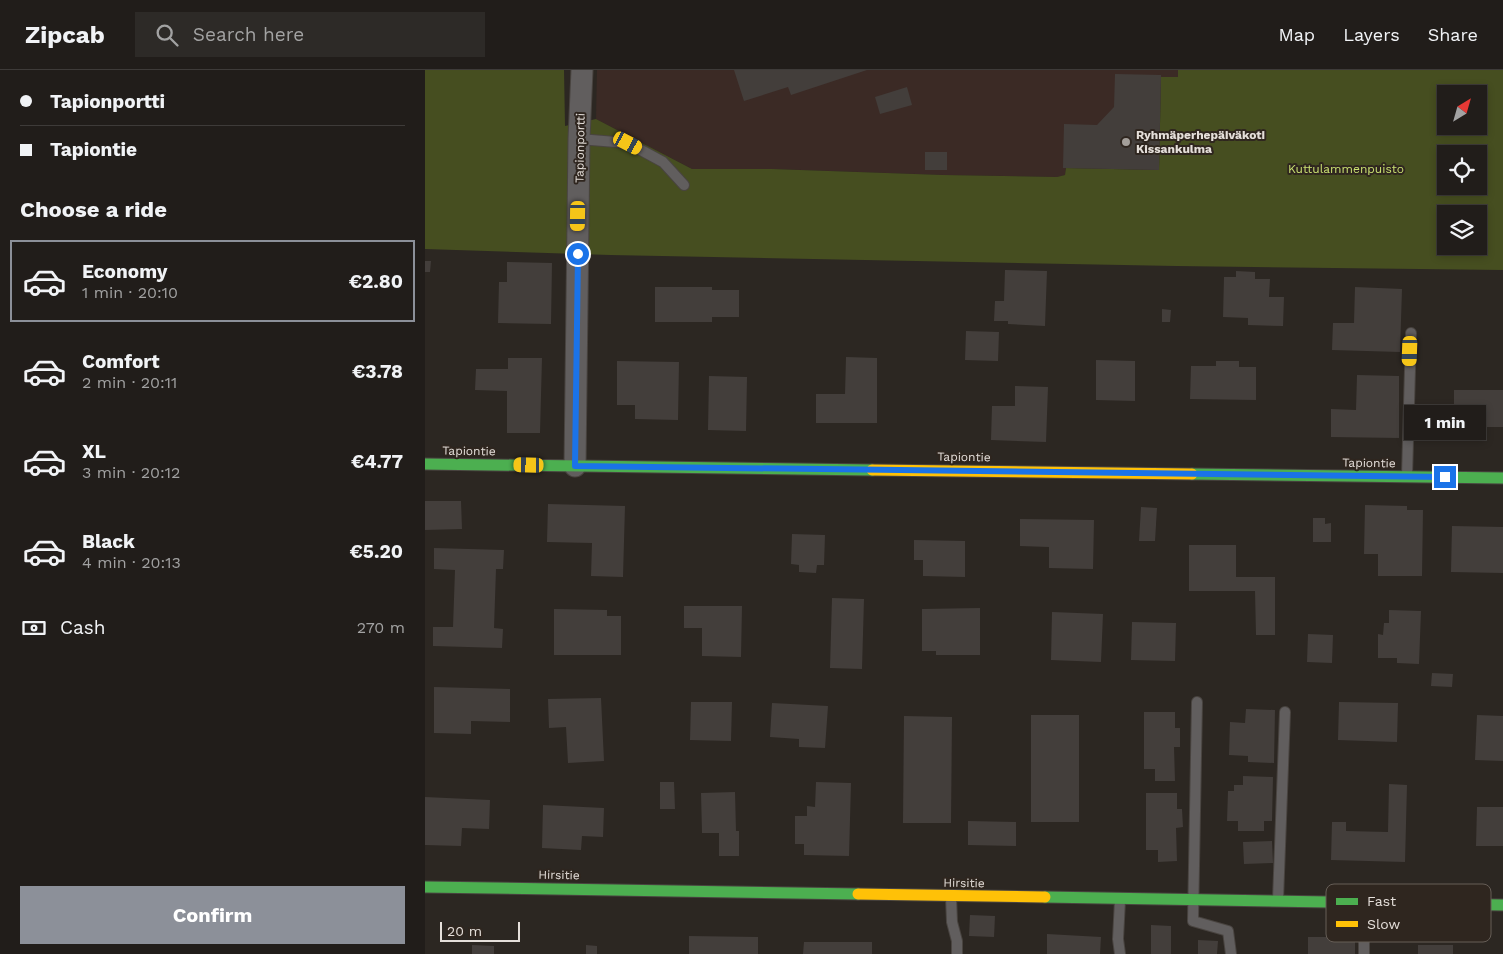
<!DOCTYPE html>
<html lang="en">
<head>
<meta charset="utf-8">
<style>
  body { margin:0; font-family:"Work Sans",sans-serif; background:#2d2a27; color:#f1f3f6; height:100vh; display:flex; flex-direction:column; font-size:19px; white-space:nowrap }
  * { box-sizing:border-box; margin:0 }
  p { font-size:16px; color:#a2a2a2 }
  .icon { flex:none; width:28px; height:28px; fill:none; stroke:currentColor; stroke-width:2; stroke-linecap:round; stroke-linejoin:round }
  .map { position:relative; flex:1; overflow:hidden }
  .side { display:flex; flex-direction:column; background:#211d1a; width:425px }
  .side>* { flex:none }
  .top-card { display:grid; align-content:center; height:110px; padding:0 20px; background:#211d1a }
  .needle { width:32px; rotate:37deg }
  .tools { position:absolute; left:1012px; top:15px; display:grid; gap:10px }
  .tools a { display:grid; place-items:center; width:50px; height:50px; border-radius:0px; background:#211d1a; box-shadow:0 2px 8px #0003,0 0 0 1px #3e3b39; font-size:25px }
  .scale { position:absolute; left:15px; bottom:12px; width:80px; box-sizing:border-box; padding-left:5px; border:2px solid #e5dfda; border-top:0; font-size:14px; line-height:18px; white-space:nowrap; color:#e5dfda; -webkit-text-stroke:4px #2f261f; paint-order:stroke }
  .end { position:absolute; width:22px; height:22px; margin:-11px; border:6px solid #1a73e8; background:#fff; box-shadow:0 0 0 2px #fff }
  .from { border-radius:50% }
  .bubble { position:absolute; height:35px; border-radius:0px; background:#211d1a; box-shadow:0 2px 8px #0003,0 0 0 1px #3e3b39; font-size:16px; font-weight:700; line-height:35px; text-align:center }
  .car { position:absolute; width:15px; height:30px; margin:-15px -8px; border-radius:6px; box-shadow:0 0 4px 1px #0007; background:linear-gradient(#f5c518 24%,#345 0 40%,#f5c518 0 76%,#345 0 86%,#f5c518 0) }
  .top-card b { display:flex; align-items:center; gap:18px; height:48px; font-size:19px }
  .top-card b+b { border-top:1px solid #3e3b39 }
  .top-card i { width:12px; height:12px; background:#f1f3f6 }
  ul { padding:0; list-style:none }
  li { display:flex; align-items:center; gap:15px; height:82px; margin:0 10px 8px; padding:0 10px; border:2px solid transparent; border-radius:0px }
  li div { flex:1 }
  li b { display:block; font-size:19px }
  li em { font-style:normal; font-weight:700 }
  li.on { border-color:#8c9099 }
  li>.icon { width:45px; height:45px; stroke-width:1.5 }
  h2 { padding:0 20px; font-size:22px; line-height:60px }
  .pay { display:flex; align-items:center; gap:12px; height:55px; padding:0 20px; font-size:19px }
  .pay p { margin-inline-start:auto }
  .action { display:flex; gap:10px; margin-top:auto; padding:10px 20px }
  .action a { flex:1; height:58px; border-radius:0px; background:#8c9099; color:#fff; font-size:20px; font-weight:700; line-height:58px; text-align:center }
  header { display:flex; align-items:center; gap:30px; box-sizing:border-box; height:70px; padding:0 25px; background:#211d1a; border-bottom:1px solid #3e3b39 }
  header strong { font-size:24px }
  nav { display:flex; gap:28px; margin-inline-start:auto; font-size:18px }
  .search { width:350px; height:45px; background:#2d2a27; display:flex; align-items:center; gap:12px; box-sizing:border-box; padding:0 18px; border-radius:0px; color:#a2a2a2; font-size:19px }
  main { display:flex; flex:1; min-height:0 }
  .map>svg:first-child { display:block }
  .education { fill:#3b2a25 }
  .green { fill:#464e20; fill-rule:evenodd }
  .building { fill:#433e3b }
  .lines { fill:none; stroke-linecap:round; stroke-linejoin:round }
  .lane-casing { stroke:#494440; stroke-width:12 }
  .street-casing { stroke:#494440; stroke-width:23 }
  .fast-casing { stroke:#494440; stroke-width:13 }
  .slow-casing { stroke:#494440; stroke-width:13 }
  .lane { stroke:#615e5e; stroke-width:10 }
  .street { stroke:#615e5e; stroke-width:21 }
  .fast { stroke:#4caf50; stroke-width:11 }
  .slow { stroke:#ffc107; stroke-width:11 }
  .route { stroke:#1a73e8; stroke-width:6 }
  .poi-dot { fill:#a49f9a; stroke:#2f261f; stroke-width:2 }
  .labels { text-anchor:middle; stroke-width:4; stroke-linejoin:round; paint-order:stroke }
  .poi-label { font-size:12px; font-weight:bold; fill:#e5dfda; stroke:#2f261f; text-anchor:start }
  .street-label { font-size:12px; fill:#e5dfda; stroke:#2f261f }
  .park-label { font-size:12px; fill:#cae172; stroke:#2f261f }
  .key { fill:#2f261f; stroke:#665e57; stroke-width:1 }
  .key-label { font-size:14px; fill:#e5dfda }
</style>
</head>
<body>
<header>
<strong>Zipcab</strong>
<div class="search"><svg class="icon" aria-label="search" viewBox="0 0 24 24"><circle cx="10" cy="10" r="6"/><path d="M15 15l6 6"/></svg>Search here</div>
<nav><a>Map</a><a>Layers</a><a>Share</a></nav>
</header>
<main>
<section class="side">
<div class="top-card">
<b><i class="from"></i>Tapionportti</b>
<b><i></i>Tapiontie</b>
</div>
<h2>Choose a ride</h2>
<ul>
<li class="on"><svg class="icon" aria-label="car" viewBox="0 0 24 24"><path d="M5 17H2v-5l4-1 3-4h7l3 4 3 1v5h-3M9 17h6M6 11h13"/><circle cx="7" cy="17" r="2"/><circle cx="17" cy="17" r="2"/></svg><div><b>Economy</b><p>1 min · 20:10</p></div><em>€2.80</em></li>
<li><svg class="icon" aria-label="car" viewBox="0 0 24 24"><path d="M5 17H2v-5l4-1 3-4h7l3 4 3 1v5h-3M9 17h6M6 11h13"/><circle cx="7" cy="17" r="2"/><circle cx="17" cy="17" r="2"/></svg><div><b>Comfort</b><p>2 min · 20:11</p></div><em>€3.78</em></li>
<li><svg class="icon" aria-label="car" viewBox="0 0 24 24"><path d="M5 17H2v-5l4-1 3-4h7l3 4 3 1v5h-3M9 17h6M6 11h13"/><circle cx="7" cy="17" r="2"/><circle cx="17" cy="17" r="2"/></svg><div><b>XL</b><p>3 min · 20:12</p></div><em>€4.77</em></li>
<li><svg class="icon" aria-label="car" viewBox="0 0 24 24"><path d="M5 17H2v-5l4-1 3-4h7l3 4 3 1v5h-3M9 17h6M6 11h13"/><circle cx="7" cy="17" r="2"/><circle cx="17" cy="17" r="2"/></svg><div><b>Black</b><p>4 min · 20:13</p></div><em>€5.20</em></li>
</ul>
<div class="pay"><svg class="icon" aria-label="cash" viewBox="0 0 24 24"><path d="M3 7h18v10H3z"/><circle cx="12" cy="12" r="2"/></svg>Cash<p>270 m</p></div>
<div class="action"><a>Confirm</a></div>
</section>
<div class="map">
<svg width="1078" height="884" viewBox="0 0 1078 884">
  <rect width="100%" height="100%" fill="#2c2722"/>
  <path class="education" d="M 172,0 L 753,0 L 753,7 L 736,7 L 734,100 L 641,98 L 640,105 L 632,107 L 518,105 L 347,99 L 267,99 L 171,49 Z"/>
  <path class="green" d="M 0,0 L 139,0 L 140,56 L 171,49 L 267,99 L 347,99 L 518,105 L 632,107 L 640,105 L 641,98 L 734,100 L 736,7 L 753,7 L 753,0 L 1078,0 L 1078,200 L 751,196 L 185,185 L 0,179 ZM 1021,24 L 1054,24 L 1054,56 L 1021,56 ZM 1021,84 L 1054,84 L 1054,116 L 1021,116 ZM 1021,144 L 1054,144 L 1054,176 L 1021,176 Z"/>
  <g class="building">
    <path d="M 309,0 L 442,0 L 366,25 L 363,17 L 319,31 Z"/>
    <path d="M 690,4 L 736,5 L 734,100 L 638,98 L 639,54 L 672,55 L 689,37 Z"/>
    <path d="M 482,17 L 487,35 L 455,44 L 450,27 Z"/>
    <rect x="500" y="82" width="22" height="18"/>
    <path d="M 0,191 L 6,191 L 5,202 L 0,202 Z"/>
    <path d="M 82,192 L 127,193 L 126,254 L 73,253 L 74,212 L 82,212 Z"/>
    <path d="M 580,200 L 622,201 L 620,256 L 583,254 L 583,251 L 569,251 L 570,231 L 579,231 Z"/>
    <path d="M 811,201 L 830,202 L 830,209 L 845,209 L 844,227 L 859,227 L 858,256 L 823,255 L 823,248 L 798,247 L 799,207 L 811,207 Z"/>
    <path d="M 230,217 L 287,217 L 287,220 L 314,220 L 314,247 L 287,247 L 287,252 L 230,252 Z"/>
    <path d="M 930,217 L 977,219 L 975,282 L 907,280 L 908,253 L 929,253 Z"/>
    <path d="M 737,239 L 746,240 L 745,252 L 737,252 Z"/>
    <path d="M 541,261 L 574,262 L 573,291 L 540,290 Z"/>
    <path d="M 421,287 L 452,288 L 452,353 L 391,353 L 391,324 L 420,324 Z"/>
    <path d="M 83,288 L 117,288 L 115,363 L 82,363 L 82,321 L 50,320 L 51,299 L 83,299 Z"/>
    <path d="M 671,290 L 710,291 L 710,331 L 671,330 Z"/>
    <path d="M 192,291 L 254,292 L 253,350 L 210,349 L 210,335 L 192,335 Z"/>
    <path d="M 791,291 L 814,291 L 814,297 L 831,297 L 831,330 L 765,329 L 766,296 L 791,296 Z"/>
    <path d="M 932,305 L 974,306 L 974,368 L 906,367 L 906,339 L 931,340 Z"/>
    <path d="M 284,306 L 322,307 L 321,361 L 283,360 Z"/>
    <path d="M 590,316 L 623,317 L 621,372 L 566,370 L 567,336 L 590,336 Z"/>
    <rect x="1029" y="320" width="49" height="37"/>
    <path d="M 0,431 L 36,431 L 37,459 L 0,460 Z"/>
    <path d="M 123,434 L 200,436 L 198,507 L 166,506 L 167,473 L 122,472 Z"/>
    <path d="M 940,435 L 982,436 L 982,440 L 998,440 L 997,506 L 953,506 L 953,484 L 939,484 Z"/>
    <path d="M 716,437 L 732,438 L 730,471 L 714,471 Z"/>
    <path d="M 888,448 L 900,448 L 900,454 L 906,453 L 906,472 L 888,472 Z"/>
    <path d="M 595,449 L 669,450 L 668,499 L 624,498 L 624,477 L 595,476 Z"/>
    <path d="M 1027,456 L 1078,457 L 1078,503 L 1026,502 Z"/>
    <path d="M 367,464 L 400,465 L 399,495 L 392,495 L 391,503 L 374,502 L 374,495 L 366,494 Z"/>
    <path d="M 489,470 L 540,471 L 540,507 L 498,506 L 498,490 L 489,490 Z"/>
    <path d="M 764,475 L 811,475 L 811,507 L 850,507 L 850,565 L 831,565 L 830,521 L 764,521 Z"/>
    <path d="M 9,478 L 79,480 L 78,499 L 71,499 L 69,558 L 78,559 L 77,578 L 8,576 L 8,557 L 28,557 L 30,500 L 9,499 Z"/>
    <path d="M 407,528 L 439,529 L 437,599 L 405,598 Z"/>
    <path d="M 259,536 L 317,536 L 316,587 L 277,586 L 277,558 L 259,558 Z"/>
    <path d="M 555,538 L 555,585 L 511,585 L 511,581 L 497,581 L 497,539 Z"/>
    <path d="M 129,539 L 182,540 L 182,546 L 196,546 L 196,585 L 129,585 Z"/>
    <path d="M 964,540 L 996,541 L 994,594 L 972,593 L 972,588 L 953,588 L 953,564 L 958,565 L 959,553 L 964,553 Z"/>
    <path d="M 627,542 L 678,544 L 676,592 L 626,590 Z"/>
    <path d="M 707,552 L 751,553 L 750,591 L 706,590 Z"/>
    <path d="M 883,564 L 908,565 L 907,593 L 882,592 Z"/>
    <path d="M 1007,603 L 1028,604 L 1027,617 L 1006,616 Z"/>
    <path d="M 9,617 L 85,619 L 85,652 L 46,651 L 46,664 L 9,663 Z"/>
    <path d="M 176,628 L 179,691 L 143,693 L 141,657 L 124,658 L 123,629 Z"/>
    <path d="M 266,632 L 307,632 L 306,671 L 265,670 Z"/>
    <path d="M 914,632 L 973,633 L 972,672 L 913,670 Z"/>
    <path d="M 347,633 L 403,636 L 400,678 L 374,677 L 374,669 L 345,667 Z"/>
    <path d="M 821,639 L 850,640 L 849,693 L 823,692 L 823,686 L 804,685 L 805,652 L 820,653 Z"/>
    <path d="M 719,642 L 750,642 L 750,658 L 755,658 L 755,677 L 749,677 L 750,711 L 730,711 L 730,699 L 719,699 Z"/>
    <rect x="606" y="645" width="48" height="107"/>
    <path d="M 1052,645 L 1078,646 L 1078,691 L 1050,690 Z"/>
    <path d="M 479,646 L 527,647 L 526,753 L 478,753 Z"/>
    <path d="M 818,706 L 848,707 L 847,751 L 839,751 L 839,761 L 813,761 L 813,751 L 802,751 L 803,721 L 809,721 L 809,715 L 818,715 Z"/>
    <path d="M 235,712 L 249,712 L 250,739 L 235,739 Z"/>
    <path d="M 391,712 L 426,713 L 424,786 L 379,785 L 379,774 L 370,774 L 370,746 L 382,746 L 382,736 L 390,737 Z"/>
    <path d="M 964,714 L 982,715 L 980,792 L 906,790 L 907,752 L 921,752 L 921,761 L 963,762 Z"/>
    <path d="M 310,722 L 311,761 L 314,761 L 314,786 L 294,786 L 294,763 L 277,763 L 276,723 Z"/>
    <path d="M 721,723 L 752,723 L 752,739 L 757,739 L 758,757 L 751,758 L 752,791 L 733,792 L 733,780 L 721,780 Z"/>
    <path d="M 0,727 L 65,730 L 64,759 L 37,758 L 36,776 L 0,775 Z"/>
    <path d="M 118,735 L 179,738 L 178,767 L 157,766 L 156,780 L 117,778 Z"/>
    <path d="M 1052,737 L 1078,737 L 1078,776 L 1051,776 Z"/>
    <path d="M 543,751 L 591,752 L 591,776 L 543,775 Z"/>
    <path d="M 847,771 L 848,793 L 819,794 L 818,772 Z"/>
    <path d="M 545,845 L 570,846 L 569,867 L 544,866 Z"/>
    <path d="M 726,855 L 746,856 L 746,884 L 726,884 Z"/>
    <path d="M 622,864 L 676,867 L 675,884 L 622,884 Z"/>
    <path d="M 264,866 L 333,867 L 333,884 L 264,884 Z"/>
    <rect x="883" y="867" width="47" height="17"/>
    <path d="M 773,870 L 793,871 L 792,884 L 773,884 Z"/>
    <path d="M 379,872 L 447,872 L 447,884 L 378,884 Z"/>
    <path d="M 47,875 L 69,876 L 69,884 L 47,884 Z"/>
    <path d="M 161,875 L 172,876 L 172,884 L 161,884 Z"/>
    <rect x="993" y="875" width="35" height="9"/>
  </g>
  <g class="lines">
    <defs>
      <g id="lane">
        <path d="M 154,69 L 203,73 L 238,92 L 259,115"/>
        <path d="M 982,406 L 986,263"/>
        <path d="M 772,632 L 768,851 L 803,861 L 806,884"/>
        <path d="M 526,827 L 527,852 L 532,871 L 532,884"/>
        <path d="M 853,830 L 860,642"/>
        <path d="M 695,884 L 693,869 L 695,830"/>
        <path d="M 939,884 L 939,834"/>
      </g>
      <path id="street" d="M 150,396 L 154,69 L 157,0"/>
      <g id="fast">
        <path d="M 0,394 L 447,400"/>
        <path d="M 767,404 L 1078,408"/>
        <path d="M 0,817 L 433,824"/>
        <path d="M 620,827 L 1078,835"/>
      </g>
      <g id="slow">
        <path d="M 447,400 L 767,404"/>
        <path d="M 433,824 L 620,827"/>
      </g>
    </defs>
    <use href="#lane" class="lane-casing"/>
    <use href="#street" class="street-casing"/>
    <use href="#fast" class="fast-casing"/>
    <use href="#slow" class="slow-casing"/>
    <use href="#lane" class="lane"/>
    <use href="#street" class="street"/>
    <use href="#fast" class="fast"/>
    <use href="#slow" class="slow"/>
  </g>
  <g class="lines">
    <path class="route" d="M 153,184 L 150,396 L 1020,407"/>
  </g>
  <circle class="poi-dot" cx="701" cy="72" r="5"/>
  <g class="labels">
    <g class="poi-label">
      <text x="711" y="69">Ryhmäperhepäiväkoti<tspan x="711" dy="14">Kissankulma</tspan></text>
    </g>
    <g class="street-label">
      <text transform="translate(155 78) rotate(-89)" y="4">Tapionportti</text>
      <text transform="translate(44 381) rotate(1)" y="4">Tapiontie</text>
      <text transform="translate(539 387) rotate(1)" y="4">Tapiontie</text>
      <text transform="translate(944 393) rotate(1)" y="4">Tapiontie</text>
      <text transform="translate(134 805) rotate(1)" y="4">Hirsitie</text>
      <text transform="translate(539 813) rotate(1)" y="4">Hirsitie</text>
    </g>
    <g class="park-label">
      <text x="921" y="103">Kuttulammenpuisto</text>
    </g>
  </g>
  <rect x="901" y="814" width="165" height="58" rx="8" class="key"/>
  <rect x="911" y="828" width="22" height="7" fill="#4caf50"/>
  <rect x="911" y="851" width="22" height="6" fill="#ffc107"/>
  <g class="key-label">
    <text x="942" y="836">Fast</text>
    <text x="942" y="859">Slow</text>
  </g>
</svg>
<div class="tools">
<a><svg class="needle" viewBox="-14 -14 28 28"><path d="M0-13l5 13h-10z" fill="#e53935"/><path d="M0 13l5-13h-10z" fill="#a2a2a2"/></svg></a>
<a><svg class="icon" aria-label="locate" viewBox="0 0 24 24"><circle cx="12" cy="12" r="6"/><path d="M12 2v4M12 18v4M2 12h4M18 12h4"/></svg></a>
<a><svg class="icon" aria-label="layers" viewBox="0 0 24 24"><path d="M12 4l9 5-9 5-9-5zM3 14l9 5 9-5"/></svg></a>
</div>
<div class="scale">20 m</div>
<i class="end from" style="left:153px;top:184px"></i>
<i class="end" style="left:1020px;top:407px"></i>
<div class="bubble" style="left:979px;top:335px;width:82px">1 min</div>
<i class="car" style="left:203px;top:73px;rotate:118deg"></i>
<i class="car" style="left:153px;top:146px;rotate:181deg"></i>
<i class="car" style="left:985px;top:281px;rotate:182deg"></i>
<i class="car" style="left:104px;top:395px;rotate:271deg"></i>
</div>
</main>
</body>
</html>
